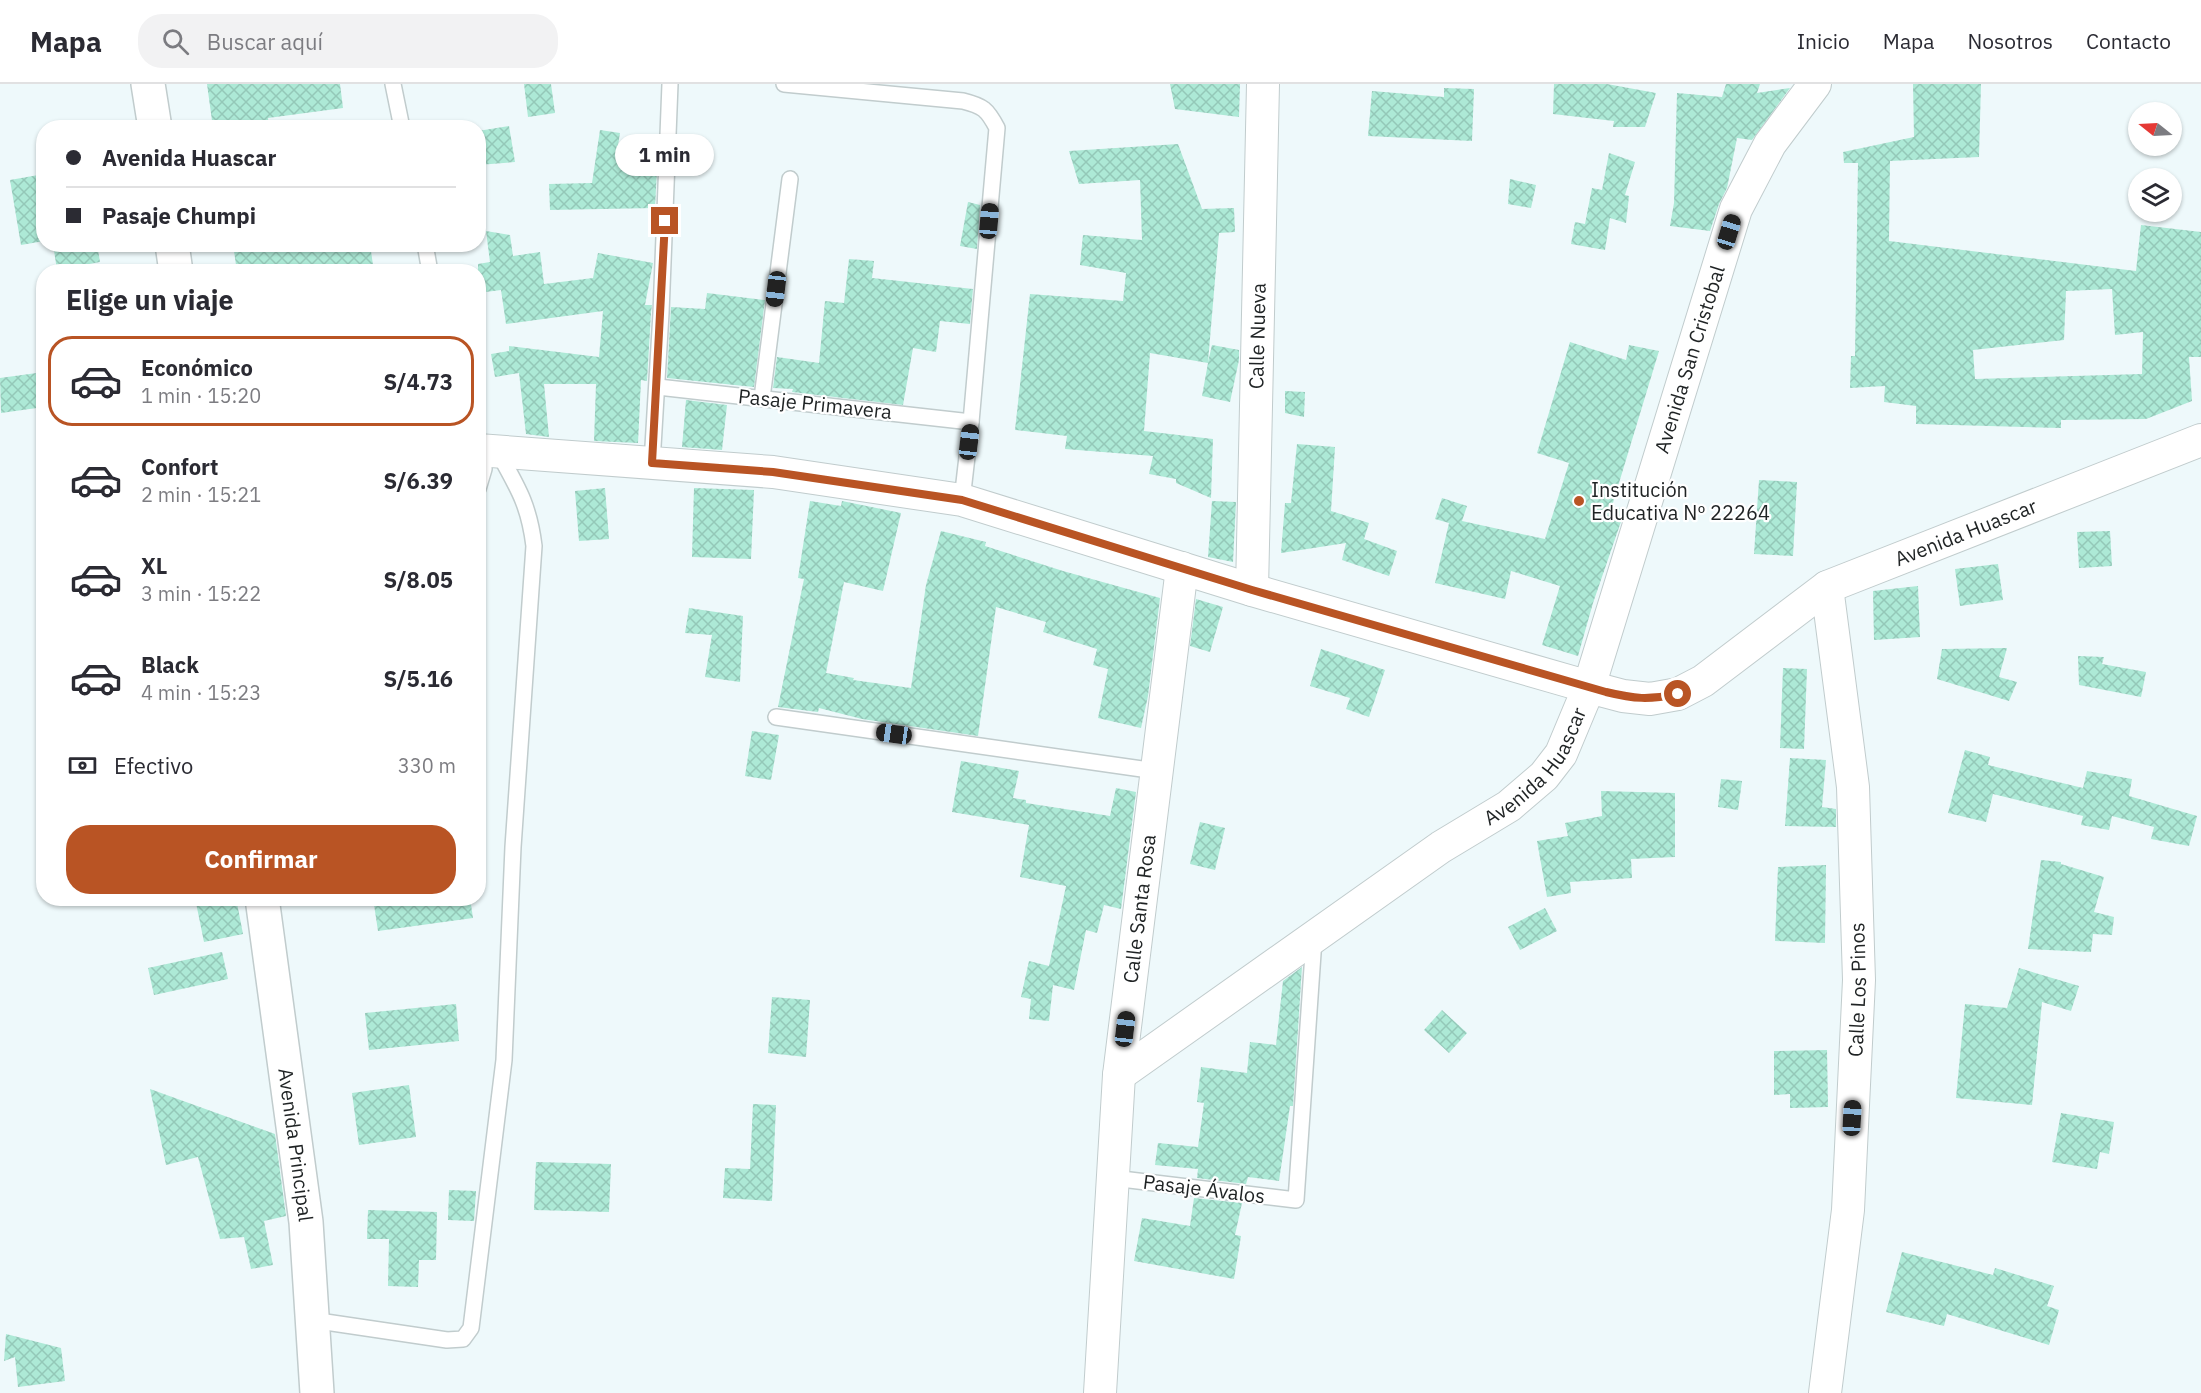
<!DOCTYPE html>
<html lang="es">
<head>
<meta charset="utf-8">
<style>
  body { margin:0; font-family:"IBM Plex Sans",sans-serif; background:#f2f2f3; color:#2b2b33; height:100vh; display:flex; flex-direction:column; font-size:22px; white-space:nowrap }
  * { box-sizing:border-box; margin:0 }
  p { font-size:20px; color:#7c7c81 }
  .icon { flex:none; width:33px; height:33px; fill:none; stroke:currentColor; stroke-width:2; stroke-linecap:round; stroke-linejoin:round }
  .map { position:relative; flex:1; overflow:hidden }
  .panel { position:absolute; left:36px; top:180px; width:450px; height:642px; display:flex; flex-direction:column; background:#fff; border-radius:24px; box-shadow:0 2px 4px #0004 }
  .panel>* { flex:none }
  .guide { position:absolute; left:36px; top:36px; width:450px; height:132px; border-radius:24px; box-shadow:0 2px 4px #0004; display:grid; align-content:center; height:132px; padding:0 30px; background:#fff }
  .needle { width:39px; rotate:288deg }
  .fabs { position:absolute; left:2128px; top:18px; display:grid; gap:12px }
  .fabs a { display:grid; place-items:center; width:54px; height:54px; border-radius:50%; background:#fff; box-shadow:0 2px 4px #0004; font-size:30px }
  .end { position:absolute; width:27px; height:27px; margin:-14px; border:8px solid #b95424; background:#fff; box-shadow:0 0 0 3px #fff }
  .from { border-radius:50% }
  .bubble { position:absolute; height:42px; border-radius:21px; background:#fff; box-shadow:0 2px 4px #0004; font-size:20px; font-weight:700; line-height:42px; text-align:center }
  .car { position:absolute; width:18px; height:36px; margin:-18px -9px; border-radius:8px; box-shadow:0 0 4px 2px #0007; background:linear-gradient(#222 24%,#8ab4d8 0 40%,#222 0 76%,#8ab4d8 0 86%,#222 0) }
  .guide b { display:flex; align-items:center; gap:21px; height:57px; font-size:22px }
  .guide b+b { border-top:2px solid #e1e1e2 }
  .guide i { width:15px; height:15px; background:#2b2b33 }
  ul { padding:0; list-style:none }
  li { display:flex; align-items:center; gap:18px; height:90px; margin:0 12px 9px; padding:0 18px; border:3px solid transparent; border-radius:24px }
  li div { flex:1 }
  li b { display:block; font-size:22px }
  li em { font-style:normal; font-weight:700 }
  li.selected { border-color:#b95424 }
  li>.icon { width:54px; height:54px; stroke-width:1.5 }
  h2 { padding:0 30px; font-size:27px; line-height:72px }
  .pay { display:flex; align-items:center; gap:15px; height:66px; padding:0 30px; font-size:22px }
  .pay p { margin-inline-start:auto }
  .primary-button { display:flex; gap:12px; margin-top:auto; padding:12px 30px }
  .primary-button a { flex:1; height:69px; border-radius:24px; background:#b95424; color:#fff; font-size:24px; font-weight:700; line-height:69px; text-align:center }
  header { display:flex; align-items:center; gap:36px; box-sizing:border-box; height:84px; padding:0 30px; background:#fff; border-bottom:2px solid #e1e1e2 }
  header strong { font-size:28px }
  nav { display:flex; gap:33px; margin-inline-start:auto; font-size:21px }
  .search { width:420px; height:54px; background:#f2f2f3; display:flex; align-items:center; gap:15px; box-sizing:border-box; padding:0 21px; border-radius:24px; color:#7c7c81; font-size:22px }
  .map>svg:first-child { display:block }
  .building { fill:url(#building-cross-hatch); fill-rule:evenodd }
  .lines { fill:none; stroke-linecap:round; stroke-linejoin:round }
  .lane-casing { stroke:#c1cccd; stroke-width:18 }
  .street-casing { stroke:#c1cccd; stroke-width:34 }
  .secondary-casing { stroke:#c1cccd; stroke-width:36 }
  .lane { stroke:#fff; stroke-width:15 }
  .street { stroke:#fff; stroke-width:32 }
  .secondary { stroke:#fff; stroke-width:33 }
  .route { stroke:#b95424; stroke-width:8 }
  .poi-dot { fill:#b95424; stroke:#fff; stroke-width:2 }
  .labels { text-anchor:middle; stroke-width:4.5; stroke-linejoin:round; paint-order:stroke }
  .street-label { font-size:20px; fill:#1f2324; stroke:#fff }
  .poi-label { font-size:20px; fill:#1f2324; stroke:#fff; text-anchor:start }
</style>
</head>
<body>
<header>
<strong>Mapa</strong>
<div class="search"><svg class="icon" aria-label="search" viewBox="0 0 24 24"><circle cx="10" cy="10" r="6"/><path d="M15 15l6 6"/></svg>Buscar aquí</div>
<nav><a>Inicio</a><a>Mapa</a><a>Nosotros</a><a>Contacto</a></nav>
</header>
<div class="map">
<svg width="2201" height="1309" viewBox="0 0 2201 1309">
  <defs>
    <pattern id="building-cross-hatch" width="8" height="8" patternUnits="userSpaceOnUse" patternTransform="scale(1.5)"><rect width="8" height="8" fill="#ade9d6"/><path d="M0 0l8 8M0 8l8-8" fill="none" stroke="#94c8b8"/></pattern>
  </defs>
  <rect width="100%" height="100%" fill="#eef9fb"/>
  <g class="building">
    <path d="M 207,0 L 340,0 L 343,24 L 268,34 L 269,44 L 213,44 Z"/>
    <path d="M 524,0 L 551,0 L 555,29 L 528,33 Z"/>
    <path d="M 1170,0 L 1240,0 L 1239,33 L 1175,25 Z"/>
    <path d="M 1554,0 L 1607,0 L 1656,9 L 1645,43 L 1613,43 L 1614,37 L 1553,30 Z"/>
    <path d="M 1726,0 L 1760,0 L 1757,9 L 1790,4 L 1752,56 L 1737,54 L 1727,104 L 1719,120 L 1710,147 L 1670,142 L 1674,119 L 1677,9 L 1722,13 Z"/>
    <path d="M 1913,0 L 1981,0 L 1979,73 L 1890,77 L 1889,157 L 2136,187 L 2141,141 L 2201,148 L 2201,273 L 2189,273 L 2192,317 L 2146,335 L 2061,336 L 2061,344 L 1916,340 L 1916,322 L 1884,318 L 1885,302 L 1850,304 L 1851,272 L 1855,272 L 1858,79 L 1844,79 L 1843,68 L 1914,53 ZM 2112,205 L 2115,251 L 2143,248 L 2142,290 L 1975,295 L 1973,266 L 2064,256 L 2066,207 Z"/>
    <path d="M 1444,4 L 1474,5 L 1472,57 L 1368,52 L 1372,7 L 1444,13 Z"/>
    <path d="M 509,42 L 515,78 L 478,81 L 478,47 Z"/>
    <path d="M 600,46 L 620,49 L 616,74 L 657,86 L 655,124 L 550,126 L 549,100 L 592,99 Z"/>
    <path d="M 1178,60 L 1202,125 L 1234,124 L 1235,148 L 1219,149 L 1208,278 L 1212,261 L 1239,266 L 1239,276 L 1230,318 L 1202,312 L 1208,279 L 1150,269 L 1144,347 L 1213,355 L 1211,414 L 1176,399 L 1176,395 L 1149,390 L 1153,372 L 1065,365 L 1067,352 L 1015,346 L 1030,210 L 1123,217 L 1126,189 L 1080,181 L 1083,151 L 1142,156 L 1140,96 L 1079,100 L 1069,67 Z"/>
    <path d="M 1609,69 L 1635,78 L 1625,111 L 1629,112 L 1626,139 L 1610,134 L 1605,166 L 1571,160 L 1575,138 L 1585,140 L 1592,104 L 1602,106 Z"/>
    <path d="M 44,90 L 44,157 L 21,161 L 10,96 Z"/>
    <path d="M 1510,95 L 1536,101 L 1531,124 L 1508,120 Z"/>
    <path d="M 968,118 L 980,121 L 977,165 L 960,162 Z"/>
    <path d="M 486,147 L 510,151 L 513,172 L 540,168 L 544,200 L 593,194 L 598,169 L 653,179 L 645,221 L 652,221 L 651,229 L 647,297 L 641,296 L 638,359 L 594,357 L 596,300 L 544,300 L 549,353 L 526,350 L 519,289 L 495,293 L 491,270 L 509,267 L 509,262 L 599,273 L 603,227 L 506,240 L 501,206 L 478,209 L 478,180 L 490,178 Z"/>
    <path d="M 53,160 L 97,160 L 100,178 L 57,186 Z"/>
    <path d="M 233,160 L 370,160 L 374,188 L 237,188 Z"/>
    <path d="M 849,175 L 874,177 L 872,194 L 973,205 L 970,240 L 940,237 L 936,268 L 913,264 L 903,321 L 792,308 L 793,305 L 773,304 L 777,273 L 819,279 L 825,217 L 844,219 Z"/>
    <path d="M 707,209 L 765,216 L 754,303 L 667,294 L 671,223 L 705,225 Z"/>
    <path d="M 1570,258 L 1626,276 L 1629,261 L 1659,267 L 1612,422 L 1625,426 L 1593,519 L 1578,572 L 1542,561 L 1560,502 L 1511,487 L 1505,515 L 1435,499 L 1449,439 L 1435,435 L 1442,414 L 1467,422 L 1462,437 L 1545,455 L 1569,379 L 1537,369 Z"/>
    <path d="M 44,288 L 44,323 L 1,329 L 0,294 Z"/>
    <path d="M 1285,307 L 1305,308 L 1304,333 L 1285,329 Z"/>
    <path d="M 686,316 L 727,321 L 722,366 L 682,363 Z"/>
    <path d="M 1297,360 L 1335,363 L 1331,427 L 1369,439 L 1364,455 L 1397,467 L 1389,492 L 1342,476 L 1346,459 L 1281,469 L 1285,419 L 1291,419 Z"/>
    <path d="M 1759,396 L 1797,398 L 1793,472 L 1754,470 Z"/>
    <path d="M 605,404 L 609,455 L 579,457 L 575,407 Z"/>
    <path d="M 694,404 L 754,406 L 751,475 L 692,473 Z"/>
    <path d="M 810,417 L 841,422 L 842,417 L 901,429 L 883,507 L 844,498 L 826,589 L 854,594 L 853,596 L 911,604 L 926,501 L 941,447 L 986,458 L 985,462 L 1063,487 L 1160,514 L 1148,612 L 1141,644 L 1098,634 L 1108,585 L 1093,581 L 1097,565 L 1043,548 L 1046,538 L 996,523 L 978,652 L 862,635 L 819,624 L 818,628 L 778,623 L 804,495 L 798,494 Z"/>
    <path d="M 1212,417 L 1236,418 L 1233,478 L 1208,473 Z"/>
    <path d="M 2110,447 L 2112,482 L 2079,484 L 2077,448 Z"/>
    <path d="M 1998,480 L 2003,516 L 1960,522 L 1955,485 Z"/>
    <path d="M 1918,502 L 1920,553 L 1874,556 L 1873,507 Z"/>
    <path d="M 1196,515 L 1223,523 L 1210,568 L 1190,562 Z"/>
    <path d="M 689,524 L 743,532 L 740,598 L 705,593 L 712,551 L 685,549 Z"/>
    <path d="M 2007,564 L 1999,593 L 2017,598 L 2009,617 L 1937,595 L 1942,565 Z"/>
    <path d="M 1321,565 L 1385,586 L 1369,633 L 1346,625 L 1350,614 L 1310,602 Z"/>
    <path d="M 2078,572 L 2104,573 L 2102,580 L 2146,588 L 2141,613 L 2079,601 Z"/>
    <path d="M 1783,584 L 1807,585 L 1804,665 L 1780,664 Z"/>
    <path d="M 752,647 L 779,651 L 771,696 L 745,692 Z"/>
    <path d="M 1965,666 L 1990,673 L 1988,681 L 2083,704 L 2087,687 L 2132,695 L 2129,712 L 2197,732 L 2189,762 L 2151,755 L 2154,743 L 2112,732 L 2109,746 L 2081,741 L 2083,732 L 1993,710 L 1986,738 L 1948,729 Z"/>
    <path d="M 1790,674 L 1826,676 L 1822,723 L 1836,725 L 1836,743 L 1785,742 Z"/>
    <path d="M 961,677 L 1019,687 L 1013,714 L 1026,716 L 1026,719 L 1110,732 L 1116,704 L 1136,708 L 1121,825 L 1104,821 L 1097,849 L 1086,846 L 1074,906 L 1053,901 L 1049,937 L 1029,935 L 1031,915 L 1021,913 L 1029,877 L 1049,882 L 1066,802 L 1020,793 L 1029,741 L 952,728 Z"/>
    <path d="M 1721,695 L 1742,697 L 1738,726 L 1718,723 Z"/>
    <path d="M 1601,707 L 1675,709 L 1675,773 L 1631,775 L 1632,794 L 1570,798 L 1571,809 L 1547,813 L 1537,757 L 1568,752 L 1565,739 L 1602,732 Z"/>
    <path d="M 1200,738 L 1225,744 L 1215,786 L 1190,780 Z"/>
    <path d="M 2041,776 L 2061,778 L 2061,780 L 2104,793 L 2094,828 L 2114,833 L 2112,851 L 2093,850 L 2091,868 L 2028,865 Z"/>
    <path d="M 1826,781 L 1825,859 L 1775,857 L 1778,783 Z"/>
    <path d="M 195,814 L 236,814 L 243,850 L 204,858 Z"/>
    <path d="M 373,814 L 470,814 L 473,834 L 378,847 Z"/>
    <path d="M 1545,824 L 1557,847 L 1520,866 L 1508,843 Z"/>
    <path d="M 222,868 L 228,895 L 154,911 L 148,884 Z"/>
    <path d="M 1302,883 L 1293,1022 L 1290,1022 L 1279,1097 L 1248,1093 L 1246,1100 L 1197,1094 L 1198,1085 L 1155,1081 L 1158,1059 L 1198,1063 L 1204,1019 L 1197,1018 L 1201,983 L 1247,989 L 1250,958 L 1276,961 L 1283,897 Z"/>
    <path d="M 2019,884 L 2079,902 L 2071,927 L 2042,918 L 2032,1021 L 1956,1014 L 1965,920 L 2007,924 Z"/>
    <path d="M 772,913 L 810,916 L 806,973 L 768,969 Z"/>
    <path d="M 456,920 L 459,957 L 369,966 L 365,929 Z"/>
    <path d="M 1442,926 L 1467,949 L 1449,969 L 1424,946 Z"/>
    <path d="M 1827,966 L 1828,1023 L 1790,1024 L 1790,1010 L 1774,1011 L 1774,967 Z"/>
    <path d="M 409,1001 L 416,1053 L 359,1061 L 352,1009 Z"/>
    <path d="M 150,1005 L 275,1050 L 286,1132 L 264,1137 L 273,1181 L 251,1185 L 244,1153 L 220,1155 L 198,1073 L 166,1081 Z"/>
    <path d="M 753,1020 L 776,1021 L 772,1117 L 723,1114 L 725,1084 L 750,1085 Z"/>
    <path d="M 2061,1029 L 2114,1038 L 2109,1070 L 2100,1068 L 2097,1085 L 2052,1078 Z"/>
    <path d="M 536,1078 L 611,1080 L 609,1128 L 534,1126 Z"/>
    <path d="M 449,1106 L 476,1107 L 474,1137 L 448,1136 Z"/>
    <path d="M 1194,1114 L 1242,1119 L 1235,1151 L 1241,1152 L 1234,1195 L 1134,1177 L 1142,1134 L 1190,1142 Z"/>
    <path d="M 368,1126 L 437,1128 L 436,1176 L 419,1176 L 418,1203 L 388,1202 L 389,1155 L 367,1155 Z"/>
    <path d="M 1902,1168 L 1993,1191 L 1995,1184 L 2054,1202 L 2047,1222 L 2059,1226 L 2049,1261 L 1947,1230 L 1944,1242 L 1886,1228 Z"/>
    <path d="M 6,1250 L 61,1264 L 65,1297 L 18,1303 L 15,1273 L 4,1277 Z"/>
  </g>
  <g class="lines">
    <defs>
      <g id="lane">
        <path d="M 393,0 L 402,44"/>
        <path d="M 784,0 L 963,17 C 983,22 987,25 997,44 L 971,338 L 962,416"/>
        <path d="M 425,160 L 430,188"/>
        <path d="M 658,303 L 971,338"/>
        <path d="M 762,314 L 790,95"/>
        <path d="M 652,379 L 661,229 L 670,0"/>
        <path d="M 478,405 L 484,385 L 484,367"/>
        <path d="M 776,633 L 1156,687"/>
        <path d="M 1113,1094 L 1296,1116 L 1314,855"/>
        <path d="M 312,1236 L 447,1256 L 463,1255 L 471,1244 L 504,976 L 513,763 L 534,462 C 529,421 518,404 498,368"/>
      </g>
      <g id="street">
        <path id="s1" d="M 478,366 L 773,388 L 962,416 L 1252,506 L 1589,603 L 1736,125 L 1770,60 L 1815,0"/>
        <path id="s2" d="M 1252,506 L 1263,0"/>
        <path id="s3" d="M 1119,991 L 1441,763 L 1509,722 L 1544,692 L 1561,670 L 1589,603 L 1623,612 L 1650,615 L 1678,610 L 1703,597 L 1827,503 L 2201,356"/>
        <path id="s4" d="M 1100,1309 L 1119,991 L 1182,484"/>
        <path id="s5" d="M 1825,1309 L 1848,1126 L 1859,896 L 1853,703 L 1827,503"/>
      </g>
      <g id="secondary">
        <path d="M 148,0 L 155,44"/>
        <path d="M 172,160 L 176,188"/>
        <path id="s6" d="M 262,814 L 306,1138 L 317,1309"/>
      </g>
    </defs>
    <use href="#lane" class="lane-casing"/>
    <use href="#street" class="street-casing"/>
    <use href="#secondary" class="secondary-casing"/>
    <use href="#lane" class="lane"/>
    <use href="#street" class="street"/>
    <use href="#secondary" class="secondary"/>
  </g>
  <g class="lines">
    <path class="route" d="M 665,137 L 652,379 L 773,388 L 962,416 L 1252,506 L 1606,608 C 1635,615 1648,616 1678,610"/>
  </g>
  <circle class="poi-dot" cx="1579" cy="417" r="6"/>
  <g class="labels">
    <g class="street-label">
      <text dy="7" stroke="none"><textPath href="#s2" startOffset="254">Calle Nueva</textPath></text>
      <text dy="7" stroke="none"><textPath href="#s1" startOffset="1484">Avenida San Cristobal</textPath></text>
      <text transform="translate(815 320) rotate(6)" y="7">Pasaje Primavera</text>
      <text dy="7" stroke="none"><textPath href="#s3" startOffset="1044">Avenida Huascar</textPath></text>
      <text dy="7" stroke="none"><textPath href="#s3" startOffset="522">Avenida Huascar</textPath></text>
      <text dy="7" stroke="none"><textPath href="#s4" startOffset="486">Calle Santa Rosa</textPath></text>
      <text dy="7" stroke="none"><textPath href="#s5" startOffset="405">Calle Los Pinos</textPath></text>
      <text dy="7" stroke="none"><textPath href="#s6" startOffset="249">Avenida Principal</textPath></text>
      <text transform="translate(1204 1105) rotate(7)" y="7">Pasaje Ávalos</text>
    </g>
    <g class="poi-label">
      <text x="1591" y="413">Institución<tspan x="1591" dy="23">Educativa Nº 22264</tspan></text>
    </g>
  </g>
</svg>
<div class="fabs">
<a><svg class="needle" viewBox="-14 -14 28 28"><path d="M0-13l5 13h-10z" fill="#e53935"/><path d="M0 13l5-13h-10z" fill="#7c7c81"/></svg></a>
<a><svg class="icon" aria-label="layers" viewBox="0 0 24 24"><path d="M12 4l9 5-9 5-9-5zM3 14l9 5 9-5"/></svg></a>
</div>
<i class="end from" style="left:1678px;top:610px"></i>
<i class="end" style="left:665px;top:137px"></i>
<div class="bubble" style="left:615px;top:50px;width:99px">1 min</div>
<i class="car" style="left:989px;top:137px;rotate:5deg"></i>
<i class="car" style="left:1729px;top:148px;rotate:17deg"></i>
<i class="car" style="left:776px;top:205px;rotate:187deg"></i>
<i class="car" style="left:969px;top:358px;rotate:7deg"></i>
<i class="car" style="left:894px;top:650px;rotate:278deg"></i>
<i class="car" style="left:1125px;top:945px;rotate:7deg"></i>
<i class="car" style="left:1852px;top:1034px;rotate:3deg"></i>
<div class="guide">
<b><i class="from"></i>Avenida Huascar</b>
<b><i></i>Pasaje Chumpi</b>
</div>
<section class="panel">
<h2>Elige un viaje</h2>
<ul>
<li class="selected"><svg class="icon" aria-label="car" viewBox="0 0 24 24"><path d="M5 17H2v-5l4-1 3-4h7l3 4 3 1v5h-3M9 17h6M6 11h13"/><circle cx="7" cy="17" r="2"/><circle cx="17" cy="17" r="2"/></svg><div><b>Económico</b><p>1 min · 15:20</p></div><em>S/4.73</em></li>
<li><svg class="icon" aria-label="car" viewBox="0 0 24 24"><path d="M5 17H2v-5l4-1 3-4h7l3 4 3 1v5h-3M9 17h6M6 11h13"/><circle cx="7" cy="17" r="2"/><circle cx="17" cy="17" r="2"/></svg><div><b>Confort</b><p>2 min · 15:21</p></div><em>S/6.39</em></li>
<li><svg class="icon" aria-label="car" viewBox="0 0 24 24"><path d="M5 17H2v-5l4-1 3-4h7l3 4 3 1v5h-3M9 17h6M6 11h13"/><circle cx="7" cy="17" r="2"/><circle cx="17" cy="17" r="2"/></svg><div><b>XL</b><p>3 min · 15:22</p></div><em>S/8.05</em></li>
<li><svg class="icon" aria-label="car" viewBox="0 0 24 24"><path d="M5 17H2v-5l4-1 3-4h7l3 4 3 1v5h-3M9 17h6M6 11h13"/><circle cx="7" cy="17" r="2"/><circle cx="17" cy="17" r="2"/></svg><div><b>Black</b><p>4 min · 15:23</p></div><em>S/5.16</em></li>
</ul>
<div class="pay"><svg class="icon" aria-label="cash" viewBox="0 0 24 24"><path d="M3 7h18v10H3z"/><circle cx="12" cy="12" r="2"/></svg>Efectivo<p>330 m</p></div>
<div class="primary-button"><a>Confirmar</a></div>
</section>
</div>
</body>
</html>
